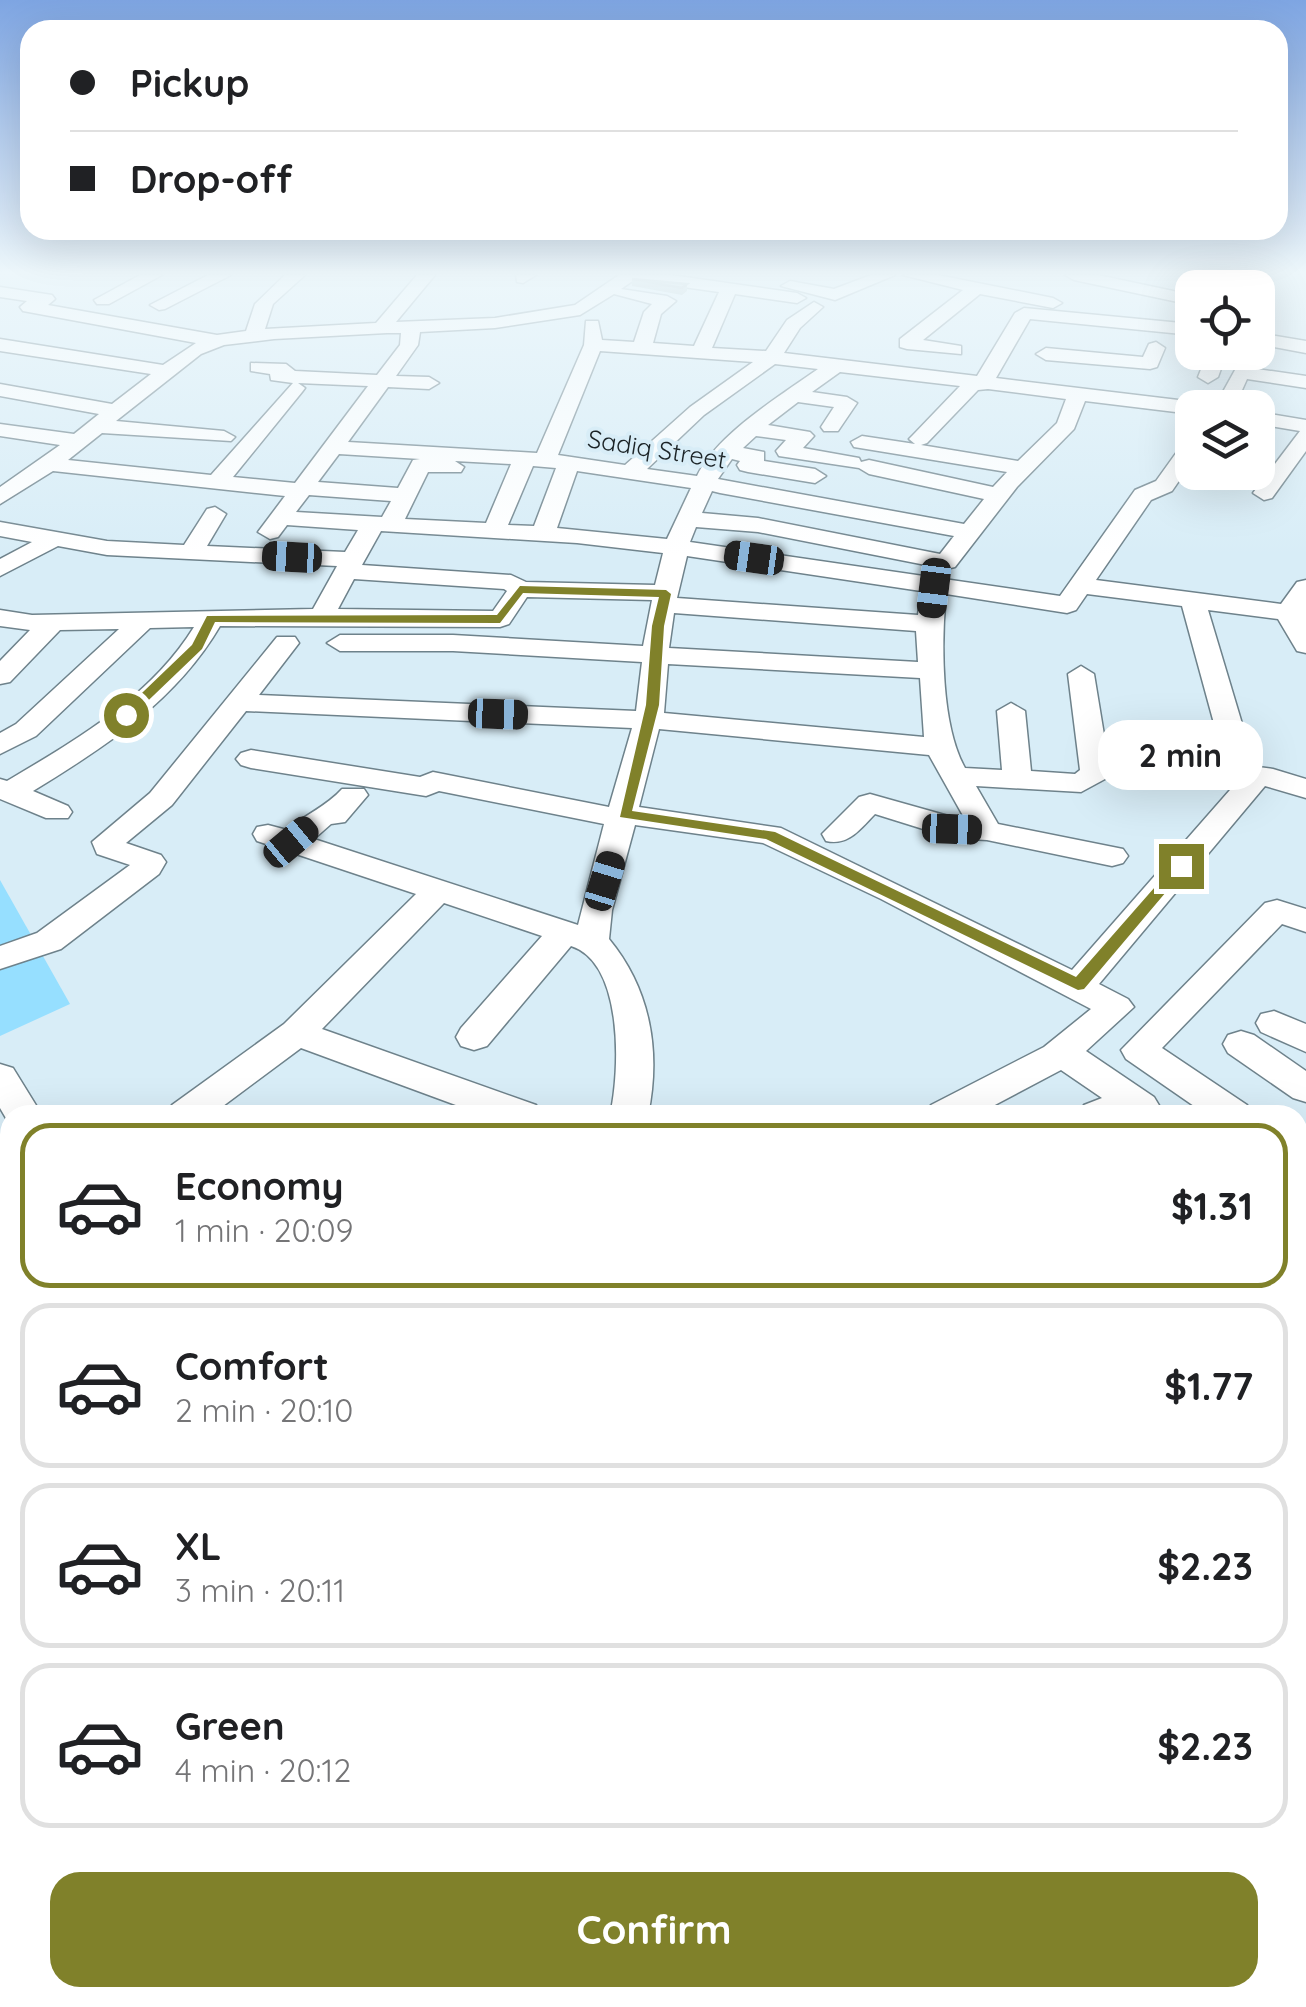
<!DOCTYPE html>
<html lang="en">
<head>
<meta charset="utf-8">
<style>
  body { margin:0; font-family:Quicksand,sans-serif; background:#f6f6f6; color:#202124; height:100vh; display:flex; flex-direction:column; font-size:38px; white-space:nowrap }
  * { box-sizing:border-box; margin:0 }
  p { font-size:32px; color:#757577 }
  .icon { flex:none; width:55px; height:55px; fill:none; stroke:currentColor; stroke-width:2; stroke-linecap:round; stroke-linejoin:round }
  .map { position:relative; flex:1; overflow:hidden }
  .panel { position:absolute; left:0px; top:1105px; width:1308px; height:902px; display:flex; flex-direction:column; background:#fff; border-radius:30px 30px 0 0; box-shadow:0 10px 40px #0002 }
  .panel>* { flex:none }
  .hud { position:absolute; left:20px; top:20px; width:1268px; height:220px; border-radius:30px; box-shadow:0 10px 40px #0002; display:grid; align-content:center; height:220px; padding:0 50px; background:#fff }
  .fabs { position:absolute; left:1175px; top:270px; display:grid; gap:20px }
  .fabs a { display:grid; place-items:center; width:100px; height:100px; border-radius:20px; background:#fff; box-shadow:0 10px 40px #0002; font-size:50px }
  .end { position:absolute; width:45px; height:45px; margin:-22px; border:12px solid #80812a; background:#fff; box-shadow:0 0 0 5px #fff }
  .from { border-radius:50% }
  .bubble { position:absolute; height:70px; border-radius:30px; background:#fff; box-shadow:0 10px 40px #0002; font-size:32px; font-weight:700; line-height:70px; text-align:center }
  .car { position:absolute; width:30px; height:60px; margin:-30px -15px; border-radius:12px; box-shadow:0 0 8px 2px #0007; background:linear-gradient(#222 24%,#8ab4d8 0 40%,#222 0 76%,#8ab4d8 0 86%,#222 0) }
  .hud b { display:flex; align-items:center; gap:35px; height:95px; font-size:38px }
  .hud b+b { border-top:2px solid #e0e0e0 }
  .hud i { width:25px; height:25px; background:#202124 }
  ul { padding:18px 0 0; list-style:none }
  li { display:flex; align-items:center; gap:30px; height:165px; margin:0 20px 15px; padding:0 30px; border:5px solid #e0e0e0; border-radius:30px }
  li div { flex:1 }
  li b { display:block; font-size:38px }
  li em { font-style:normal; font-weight:700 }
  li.active { border-color:#80812a }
  li>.icon { width:90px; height:90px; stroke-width:1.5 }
  .action { display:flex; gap:20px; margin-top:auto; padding:20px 50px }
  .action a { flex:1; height:115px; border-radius:30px; background:#80812a; color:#fff; font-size:40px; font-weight:700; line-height:115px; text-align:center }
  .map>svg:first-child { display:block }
  .green { fill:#96dfff }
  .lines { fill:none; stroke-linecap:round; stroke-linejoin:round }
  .minor-casing { stroke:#6e828b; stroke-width:3 }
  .minor { fill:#fff; fill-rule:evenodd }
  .wall { fill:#90a5a7 }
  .building { fill:#a8c0c2; stroke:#768688; stroke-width:2.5 }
  .route { fill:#80812a }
  .labels { text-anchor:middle; stroke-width:8; stroke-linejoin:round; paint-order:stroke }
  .far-street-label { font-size:25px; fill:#1b2326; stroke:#d8edf7 }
</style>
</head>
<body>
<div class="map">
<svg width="1306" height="2007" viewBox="0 0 1306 2007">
  <rect width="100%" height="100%" fill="#d8edf7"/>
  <path class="green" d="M 0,880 L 70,1004 L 0,1036 Z"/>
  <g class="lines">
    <defs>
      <g id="minor">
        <path d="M 140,275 L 162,275 L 109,304 L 97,304 L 94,300 Z"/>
        <path d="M 208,275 L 231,275 L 165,309 L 159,310 L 150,305 Z"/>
        <path d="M 285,275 L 305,275 L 273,304 L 265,329 L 376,323 L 417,275 L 435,275 L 396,322 L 495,318 L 575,305 L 619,275 L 671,275 L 797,293 L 806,298 L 797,303 L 735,294 L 712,348 L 766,351 L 787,320 L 814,302 L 823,307 L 800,328 L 784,353 L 977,376 L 1015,313 L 1024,308 L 1192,324 L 1192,335 L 1030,319 L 996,378 L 1195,402 L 1205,408 L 1192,408 L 1192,414 L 1085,401 L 1074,429 L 1017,487 L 955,567 L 946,569 L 758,532 L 696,527 L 690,542 L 1060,596 L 1135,490 L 1156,481 L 1184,442 L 1192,441 L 1192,462 L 1172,491 L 1151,500 L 1096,580 L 1281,604 L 1297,582 L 1306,580 L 1306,653 L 1297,651 L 1278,619 L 1208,610 L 1243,727 L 1239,733 L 1219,733 L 1215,727 L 1182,606 L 1087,594 L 1076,610 L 1067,613 L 946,594 C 941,643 941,725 965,768 L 1002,770 L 997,711 L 1011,703 L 1025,711 L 1031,771 L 1075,774 L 1080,770 L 1068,674 L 1081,666 L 1094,674 L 1106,747 L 1273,769 L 1306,779 L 1306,798 L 1265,786 L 1099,984 L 1128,999 L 1134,1007 L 1086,1051 L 1154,1097 L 1160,1107 L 1155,1115 L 1078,1115 L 1084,1105 L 1102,1098 L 1061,1070 L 976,1115 L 925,1115 L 931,1105 L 1044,1047 L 1091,1009 L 881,899 L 763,843 L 635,825 L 612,910 L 609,939 C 651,990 661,1052 648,1115 L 610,1115 C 620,1072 624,963 571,946 L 487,1046 L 474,1050 L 461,1046 L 456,1037 L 461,1028 L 542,936 L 444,903 L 322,1029 L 536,1105 L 542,1115 L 483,1115 L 301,1048 L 211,1115 L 166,1115 L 172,1105 L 284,1024 L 416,894 L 257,841 L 253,834 L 257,827 L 268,825 L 287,830 C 306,814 327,806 342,789 L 364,789 L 368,795 L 345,822 L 331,824 L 314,839 L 578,925 L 604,824 L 439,791 L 426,796 L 251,768 L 241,765 L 236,759 L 241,753 L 251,750 L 420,777 L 433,772 L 609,807 L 632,728 L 246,711 L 172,805 L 126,843 L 161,855 L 166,862 L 159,874 L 61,949 L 0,969 L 0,946 L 37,933 L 130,865 L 97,854 L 92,842 L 150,793 L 277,637 L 295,637 L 299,643 L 259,695 L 636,711 L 642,662 L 453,651 L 340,651 L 327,643 L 340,635 L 453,635 L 643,646 L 652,600 L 527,597 L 509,624 L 500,627 L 220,626 C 176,701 105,747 33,791 L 68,806 L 72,812 L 68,818 L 46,818 L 0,799 L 0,779 L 7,781 C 76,740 151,697 194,627 L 150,628 L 36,736 L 0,754 L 0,733 L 16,724 L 119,629 L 60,630 L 10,682 L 0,684 L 0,661 L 30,630 L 0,626 L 0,610 L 32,615 L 313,609 L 337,566 L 107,555 L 58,546 L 0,576 L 0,559 L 32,542 L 0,536 L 0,522 L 107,541 L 184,545 L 207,509 L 215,507 L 226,514 L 207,546 L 345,552 L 358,530 L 287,525 L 278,537 L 270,539 L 258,532 L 285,496 L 53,471 L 0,504 L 0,487 L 60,445 L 0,436 L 0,424 L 74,434 L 99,414 L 0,396 L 0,384 L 112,404 L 151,374 L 0,351 L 0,339 L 163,365 L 196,343 L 23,311 L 20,307 L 27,301 L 0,297 L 0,287 L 52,295 L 55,299 L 48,305 L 217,335 L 246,331 L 255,304 ZM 634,280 L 719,292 L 694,346 L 653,343 L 661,314 L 676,301 L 667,296 L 621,289 ZM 614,294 L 652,304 L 644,312 L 634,342 L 602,340 L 598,321 L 586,321 L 584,345 L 537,453 L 348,442 L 388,387 L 429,389 L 439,383 L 429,377 L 396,376 L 418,345 L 420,332 L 495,328 L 580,315 ZM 387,333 L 401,333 L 400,345 L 377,375 L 295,371 L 286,364 L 251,363 L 251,371 L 270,374 L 271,380 L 293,383 L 211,475 L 68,460 L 102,433 L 231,441 L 235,437 L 224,431 L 116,421 L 201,354 L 224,345 L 274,339 ZM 600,351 L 753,362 L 690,407 L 625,465 L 558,455 ZM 775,364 L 818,369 C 780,396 717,434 697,476 L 647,469 L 704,415 ZM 840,372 L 960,386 L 913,435 L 909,439 L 915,444 L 862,436 L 851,442 L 854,447 L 1007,472 L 993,487 L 869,460 L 861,462 L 859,458 L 803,448 L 814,436 L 810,432 L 768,425 L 798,402 L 834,407 L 821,427 L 824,431 L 838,431 L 857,403 L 847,397 L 812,392 ZM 298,383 L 368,386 L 295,483 L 233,477 L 302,392 L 305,388 ZM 988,389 L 1066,399 L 1057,423 L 1018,461 L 921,445 L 927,443 L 978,390 ZM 756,436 L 786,440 L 776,451 L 779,456 L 859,468 L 869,474 L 984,499 L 964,524 L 718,479 L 732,459 L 740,461 L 737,465 L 740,470 L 748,472 L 815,483 L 826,476 L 815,469 L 764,461 L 764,452 L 743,448 ZM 339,454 L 420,459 L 413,460 L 398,488 L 318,482 ZM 455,461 L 511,464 L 486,523 L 405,519 L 428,472 L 461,472 L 464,467 ZM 533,466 L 556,468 L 534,526 L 508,525 ZM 577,471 L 691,488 L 667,539 L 557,528 ZM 712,491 L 720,493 L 954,536 L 940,554 L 758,518 L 702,513 ZM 309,495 L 391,501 L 382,517 L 296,512 ZM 381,531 L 577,543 L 663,553 L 655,585 L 526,582 L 511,575 L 362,565 ZM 687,556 L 921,591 L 918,615 L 677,598 ZM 354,579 L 504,589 L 507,591 L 493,611 L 338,609 ZM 674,613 L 916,631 L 918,662 L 669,648 ZM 668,664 L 920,678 L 924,737 L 664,713 ZM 659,729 L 929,755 L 966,821 L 870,794 L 859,797 L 822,834 L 826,841 C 849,846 860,829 875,814 L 952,838 L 987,840 L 1112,866 L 1123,863 L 1128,856 L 1123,849 L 998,824 L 976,786 L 1081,792 L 1105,779 L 1108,765 L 1237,782 L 1072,970 L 781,828 L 639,807 Z"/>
        <path d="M 516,275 L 536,275 L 523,283 L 517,282 Z"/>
        <path d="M 871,275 L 895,275 L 835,300 L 781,286 L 790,281 L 834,289 Z"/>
        <path d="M 903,275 L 938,275 L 1053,298 L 1062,303 L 1053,308 L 980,294 L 923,340 L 961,346 L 961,354 L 907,349 L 900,347 L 900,339 L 963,290 Z"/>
        <path d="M 1065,275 L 1098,275 L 1192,295 L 1192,305 L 1074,280 Z"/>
        <path d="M 1219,275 L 1239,275 L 1223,288 L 1203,288 Z"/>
        <path d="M 1258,333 L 1306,341 L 1306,353 L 1258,344 Z"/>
        <path d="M 1156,342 L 1165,348 L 1157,367 L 1150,369 L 1046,360 L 1036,354 L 1046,348 L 1143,357 L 1149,344 Z"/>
        <path d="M 1258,347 L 1265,352 L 1257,369 L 1306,376 L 1306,388 L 1247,379 L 1234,408 L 1214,408 L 1245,352 L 1258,352 Z"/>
        <path d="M 1208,352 L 1227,352 L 1218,377 L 1208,383 L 1198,377 Z"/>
        <path d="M 1258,412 L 1306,420 L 1306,451 L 1272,498 L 1264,500 L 1253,493 L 1300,431 L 1258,424 Z"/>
        <path d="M 1277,900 L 1306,909 L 1306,932 L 1282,924 L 1162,1048 L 1247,1105 L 1253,1115 L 1207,1115 L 1126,1059 L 1121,1050 L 1265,903 Z"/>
        <path d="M 1274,1011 L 1306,1024 L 1306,1052 L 1261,1032 L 1256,1023 L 1261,1014 Z"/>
        <path d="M 1241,1031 L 1254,1035 L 1306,1071 L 1306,1102 L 1293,1098 L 1228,1053 L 1223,1044 L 1228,1035 Z"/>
        <path d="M 0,1064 L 13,1068 L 42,1115 L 10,1115 L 10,1125 L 0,1108 Z"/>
        <path d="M 1298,1150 L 1306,1153 L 1306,1187 L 1298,1184 Z"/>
        <path d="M 10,1219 L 10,1252 L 0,1255 L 0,1222 Z"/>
        <path d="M 1306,1375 L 1306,1417 L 1298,1419 L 1298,1378 Z"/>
        <path d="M 1298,1511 L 1306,1514 L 1306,1610 L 1298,1613 Z"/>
        <path d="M 0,1539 L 10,1543 L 10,1596 L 0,1592 Z"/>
        <path d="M 10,1606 L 10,1661 L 0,1665 L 0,1610 Z"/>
        <path d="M 1298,1960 L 1306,1964 L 1306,2007 L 1233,2007 L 1237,1998 L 1298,1998 Z"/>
        <path d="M 569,1998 L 631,1998 L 627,2007 L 565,2007 Z"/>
        <path d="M 762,1998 L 828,1998 L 824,2007 L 758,2007 Z"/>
      </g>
    </defs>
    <use href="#minor" class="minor-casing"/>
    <use href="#minor" class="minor"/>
  </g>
  <path class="wall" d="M 632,279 L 687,284 L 687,291 L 682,295 L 632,286 Z"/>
  <path class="building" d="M 632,279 L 687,284 L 682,288 Z"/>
  <linearGradient id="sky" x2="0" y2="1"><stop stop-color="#7ea5e2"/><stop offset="0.49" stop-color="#edf7fb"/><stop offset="1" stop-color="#edf7fb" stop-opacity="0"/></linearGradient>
  <rect width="1306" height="556" fill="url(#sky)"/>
  <path class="route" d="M 520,586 L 666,590 L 671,594 L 664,626 L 659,705 L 632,811 L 775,832 L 1076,977 L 1176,863 L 1188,866 L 1084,989 L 1078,990 L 766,839 L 620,817 L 646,705 L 652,626 L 659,597 L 523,593 L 500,623 L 215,622 L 202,649 L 130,718 L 119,715 L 192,645 L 207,616 L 497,615 Z"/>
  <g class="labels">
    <g class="far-street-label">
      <text transform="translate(657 449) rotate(9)" y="9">Sadiq Street</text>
    </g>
  </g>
</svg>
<div class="fabs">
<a><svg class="icon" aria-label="locate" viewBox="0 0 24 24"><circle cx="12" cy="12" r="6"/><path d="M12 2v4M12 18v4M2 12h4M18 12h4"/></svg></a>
<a><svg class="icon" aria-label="layers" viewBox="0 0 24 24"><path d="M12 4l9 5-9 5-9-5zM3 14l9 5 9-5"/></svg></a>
</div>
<i class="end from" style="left:126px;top:715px"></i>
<i class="end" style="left:1181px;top:866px"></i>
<div class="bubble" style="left:1098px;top:720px;width:165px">2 min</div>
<i class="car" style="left:292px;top:557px;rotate:273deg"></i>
<i class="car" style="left:754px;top:558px;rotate:278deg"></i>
<i class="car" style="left:934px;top:588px;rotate:187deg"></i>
<i class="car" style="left:498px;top:714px;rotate:92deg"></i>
<i class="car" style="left:952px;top:829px;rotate:92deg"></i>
<i class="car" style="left:291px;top:842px;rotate:50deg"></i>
<i class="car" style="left:605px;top:881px;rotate:17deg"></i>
<div class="hud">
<b><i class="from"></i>Pickup</b>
<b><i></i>Drop-off</b>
</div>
<section class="panel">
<ul>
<li class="active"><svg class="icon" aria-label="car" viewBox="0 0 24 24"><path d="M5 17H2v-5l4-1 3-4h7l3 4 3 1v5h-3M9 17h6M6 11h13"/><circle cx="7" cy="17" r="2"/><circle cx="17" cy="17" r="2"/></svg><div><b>Economy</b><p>1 min · 20:09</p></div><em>$1.31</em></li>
<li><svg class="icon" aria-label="car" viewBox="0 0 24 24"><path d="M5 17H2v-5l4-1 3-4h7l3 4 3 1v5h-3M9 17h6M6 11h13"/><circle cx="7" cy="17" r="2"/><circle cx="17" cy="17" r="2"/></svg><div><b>Comfort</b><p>2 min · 20:10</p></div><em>$1.77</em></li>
<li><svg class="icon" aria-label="car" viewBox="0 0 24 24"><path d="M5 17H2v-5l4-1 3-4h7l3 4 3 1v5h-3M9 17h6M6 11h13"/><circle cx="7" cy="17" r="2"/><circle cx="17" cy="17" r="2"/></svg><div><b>XL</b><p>3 min · 20:11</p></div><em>$2.23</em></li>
<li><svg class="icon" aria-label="car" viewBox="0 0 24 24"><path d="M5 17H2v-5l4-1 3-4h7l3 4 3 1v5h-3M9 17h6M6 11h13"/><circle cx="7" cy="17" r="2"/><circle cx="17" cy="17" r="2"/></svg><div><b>Green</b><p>4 min · 20:12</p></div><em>$2.23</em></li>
</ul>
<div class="action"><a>Confirm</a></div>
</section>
</div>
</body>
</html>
